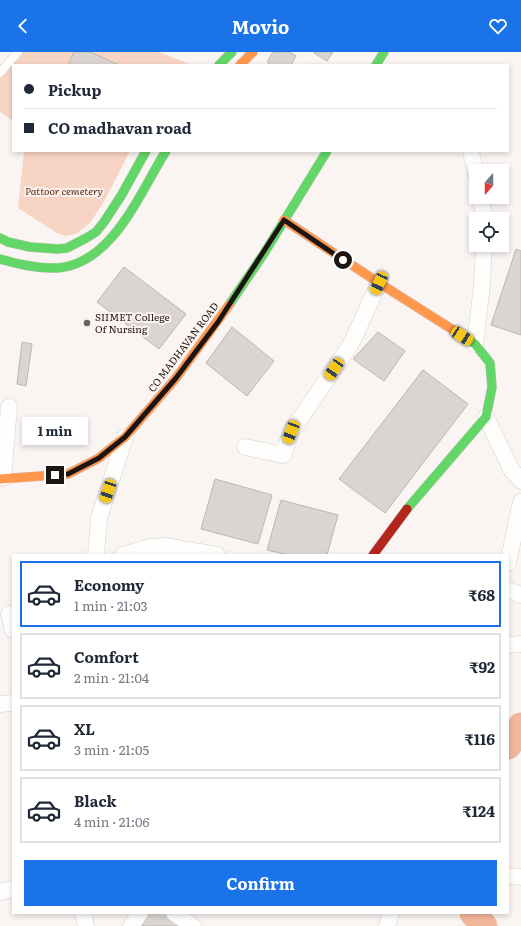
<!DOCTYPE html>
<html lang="en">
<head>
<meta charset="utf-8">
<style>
  body { margin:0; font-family:Literata,serif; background:#f2f2f3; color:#1f2937; height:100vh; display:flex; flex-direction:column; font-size:15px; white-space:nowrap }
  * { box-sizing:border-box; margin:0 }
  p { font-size:13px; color:#747a83 }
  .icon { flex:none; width:22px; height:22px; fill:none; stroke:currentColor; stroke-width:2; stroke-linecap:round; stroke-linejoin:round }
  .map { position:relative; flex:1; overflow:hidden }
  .sheet { position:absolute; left:12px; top:502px; width:497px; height:360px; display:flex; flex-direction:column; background:#fff; border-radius:0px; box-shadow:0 2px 6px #0003 }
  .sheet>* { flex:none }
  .guide { position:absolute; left:12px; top:12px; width:497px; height:88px; border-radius:0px; box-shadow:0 2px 6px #0003; display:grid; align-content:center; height:88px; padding:0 12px; background:#fff }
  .needle { width:26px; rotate:200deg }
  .tools { position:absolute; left:469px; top:112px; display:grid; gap:8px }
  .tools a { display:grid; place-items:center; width:40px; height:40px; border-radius:0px; background:#fff; box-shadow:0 2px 6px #0003; font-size:20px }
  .end { position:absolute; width:18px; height:18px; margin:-9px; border:5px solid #1d1512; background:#fff; box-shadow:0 0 0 2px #fff }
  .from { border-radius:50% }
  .bubble { position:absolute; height:28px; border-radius:0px; background:#fff; box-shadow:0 2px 6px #0003; font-size:13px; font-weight:700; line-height:28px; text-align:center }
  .car { position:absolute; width:12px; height:24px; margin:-12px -6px; border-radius:5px; box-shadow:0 0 3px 1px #0007; background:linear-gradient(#f5c518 24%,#345 0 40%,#f5c518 0 76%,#345 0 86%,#f5c518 0) }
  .guide b { display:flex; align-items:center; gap:14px; height:38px; font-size:15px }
  .guide b+b { border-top:1px solid #e0e1e3 }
  .guide i { width:10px; height:10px; background:#1f2937 }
  ul { padding:7px 0 0; list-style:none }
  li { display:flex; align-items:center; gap:12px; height:66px; margin:0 8px 6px; padding:0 4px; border:2px solid #e0e1e3; border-radius:0px }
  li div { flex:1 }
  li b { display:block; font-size:15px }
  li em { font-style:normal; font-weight:700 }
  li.current { border-color:#1a73e8 }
  li>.icon { width:36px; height:36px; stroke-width:1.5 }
  .primary-button { display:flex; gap:8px; margin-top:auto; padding:8px 12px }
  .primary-button a { flex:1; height:46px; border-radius:0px; background:#1a73e8; color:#fff; font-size:16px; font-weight:700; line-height:46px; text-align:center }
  header { display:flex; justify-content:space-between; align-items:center; height:52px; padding:0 12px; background:#1a73e8; color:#fff; font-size:18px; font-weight:700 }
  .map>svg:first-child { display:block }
  .green { fill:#f8d4c4 }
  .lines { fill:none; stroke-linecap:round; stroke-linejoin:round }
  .river { stroke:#f3b79b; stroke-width:27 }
  .building { fill:#dbd5d2; stroke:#bcb6b3 }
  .lane-casing { stroke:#d5cfcc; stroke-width:9 }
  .street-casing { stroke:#d5cfcc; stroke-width:17 }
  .fast-casing { stroke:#d5cfcc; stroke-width:10 }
  .slow-casing { stroke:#d5cfcc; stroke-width:10 }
  .jam-casing { stroke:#d5cfcc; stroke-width:10 }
  .lane { stroke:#fefefd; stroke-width:8 }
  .street { stroke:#fefefd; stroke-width:16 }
  .fast { stroke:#63d668; stroke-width:9 }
  .slow { stroke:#ff974d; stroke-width:9 }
  .jam { stroke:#b3261e; stroke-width:9 }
  .route { stroke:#1d1512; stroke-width:5 }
  .poi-dot { fill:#6a6361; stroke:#fdf4f0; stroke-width:1.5 }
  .labels { text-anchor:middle; stroke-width:4; stroke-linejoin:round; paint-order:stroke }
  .park-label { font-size:10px; font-style:italic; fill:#531f02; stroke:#fdf4f0 }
  .poi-label { font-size:10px; fill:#1d1512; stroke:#fdf4f0; text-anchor:start }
  .street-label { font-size:10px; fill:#1d1512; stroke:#fdf4f0 }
</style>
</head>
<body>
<header><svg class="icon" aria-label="back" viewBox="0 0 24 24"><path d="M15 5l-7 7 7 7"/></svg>Movio<svg class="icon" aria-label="heart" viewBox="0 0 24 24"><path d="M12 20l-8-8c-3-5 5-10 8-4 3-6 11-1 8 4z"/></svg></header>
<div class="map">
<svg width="521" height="874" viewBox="0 0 521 874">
  <rect width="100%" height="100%" fill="#faf5f3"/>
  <g class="green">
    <path d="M 16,0 L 159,0 L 192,13 L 13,13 L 13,69 L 0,60 L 0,22 Z"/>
    <path d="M 24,99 L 130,99 L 105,148 L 90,171 L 76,182 L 66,184 L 57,181 L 18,156 Z"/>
  </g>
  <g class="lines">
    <g class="river">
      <path d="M 508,694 L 521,674"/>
      <path d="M 473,861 L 484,874"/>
    </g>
  </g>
  <g class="building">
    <path d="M 74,0 L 90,0 L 119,13 L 68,13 Z"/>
    <path d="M 273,0 L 290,0 L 296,4 L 291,13 L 271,13 L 267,10 Z"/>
    <path d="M 315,0 L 333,0 L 327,9 L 314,1 Z"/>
    <path d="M 516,197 L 521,199 L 521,283 L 491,273 Z"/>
    <path d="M 124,215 L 186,262 L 159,297 L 97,250 Z"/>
    <path d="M 232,275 L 274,309 L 247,344 L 206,311 Z"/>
    <path d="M 378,280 L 405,299 L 384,329 L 353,307 Z"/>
    <path d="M 22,290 L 32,292 L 26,334 L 17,332 Z"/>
    <path d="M 423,318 L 468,352 L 385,461 L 339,427 Z"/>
    <path d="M 215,427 L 272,443 L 258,492 L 201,477 Z"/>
    <path d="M 281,448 L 338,463 L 327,503 L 288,503 L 267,498 Z"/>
    <path d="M 148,861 L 163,861 L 182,874 L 144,874 L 140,872 Z"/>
  </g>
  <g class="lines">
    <defs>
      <path id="lane" d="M 0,21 L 18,0"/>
      <g id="street">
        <path d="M 471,100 L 476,122"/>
        <path d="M 481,145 L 484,167"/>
        <path d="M 475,292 L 482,233 L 484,193"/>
        <path d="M 486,365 L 511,417 L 521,429"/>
        <path d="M 245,395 L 283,403 L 291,380 L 351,292 L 379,231"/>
        <path d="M 3,426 L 9,355"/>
        <path d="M 96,503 L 99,466 L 125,385"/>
        <path d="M 123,503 L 150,495 L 165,494 L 217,503"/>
        <path d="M 508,511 L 521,450"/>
        <path d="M 508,538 L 521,543"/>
        <path d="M 9,562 L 13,578"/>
        <path d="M 508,593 L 521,592"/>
        <path d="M 0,652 L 13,651"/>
        <path d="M 508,824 L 521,825"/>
        <path d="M 0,840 L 13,837"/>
        <path d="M 83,861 L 86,874"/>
        <path d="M 174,861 L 193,874"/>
        <path d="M 131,874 L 140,861"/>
        <path d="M 387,874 L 391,861"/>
      </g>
      <g id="fast">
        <path d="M 219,13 L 232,0"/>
        <path d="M 376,13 L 384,0"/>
        <path d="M 0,186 L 8,190 L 30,195 L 58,197 L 67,196 L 88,185 L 96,180 L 104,170 L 121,144 L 146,99"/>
        <path d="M 0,207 C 19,212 38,217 57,216 C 113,212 140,140 166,99"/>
        <path d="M 229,253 L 263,203 L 327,99"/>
        <path d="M 407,457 L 486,365 L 492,335 L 490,311 L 475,292 L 469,288"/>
      </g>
      <g id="slow">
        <path d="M 240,13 L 253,0"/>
        <path d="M 284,168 L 379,231 L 469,288"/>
        <path d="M 0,427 L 68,422 L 99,406 L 125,385 L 176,326 L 229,253"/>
      </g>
      <path id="jam" d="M 373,503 L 407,457"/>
    </defs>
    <use href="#lane" class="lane-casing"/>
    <use href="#street" class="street-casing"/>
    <use href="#fast" class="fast-casing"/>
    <use href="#slow" class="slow-casing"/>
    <use href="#jam" class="jam-casing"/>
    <use href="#lane" class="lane"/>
    <use href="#street" class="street"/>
    <use href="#fast" class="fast"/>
    <use href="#slow" class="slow"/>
    <use href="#jam" class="jam"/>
  </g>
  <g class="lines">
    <path class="route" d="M 55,423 L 68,422 L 99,406 L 125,385 L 176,326 L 218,270 L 284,168 L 343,208"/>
  </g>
  <circle class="poi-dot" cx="87" cy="271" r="4"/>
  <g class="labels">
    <g class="park-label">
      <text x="64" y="143">Pattoor cemetery</text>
    </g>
    <g class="poi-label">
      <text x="95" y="269">SIIMET College<tspan x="95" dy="12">Of Nursing</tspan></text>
    </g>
    <g class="street-label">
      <text transform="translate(183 295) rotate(-53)" y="4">CO MADHAVAN ROAD</text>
    </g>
  </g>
</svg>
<div class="tools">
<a><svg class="needle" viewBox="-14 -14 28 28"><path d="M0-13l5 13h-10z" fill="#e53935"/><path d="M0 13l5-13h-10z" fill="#747a83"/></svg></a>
<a><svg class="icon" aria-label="locate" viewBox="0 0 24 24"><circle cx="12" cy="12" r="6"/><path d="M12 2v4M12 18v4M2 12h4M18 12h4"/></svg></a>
</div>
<i class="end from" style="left:343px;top:208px"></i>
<i class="end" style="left:55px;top:423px"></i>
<div class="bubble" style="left:22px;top:365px;width:66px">1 min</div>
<i class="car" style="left:379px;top:231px;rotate:205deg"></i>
<i class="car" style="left:462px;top:284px;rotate:123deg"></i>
<i class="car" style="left:334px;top:317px;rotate:214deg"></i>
<i class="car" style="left:291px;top:380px;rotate:201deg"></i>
<i class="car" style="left:108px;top:439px;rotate:198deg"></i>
<div class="guide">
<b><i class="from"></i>Pickup</b>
<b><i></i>CO madhavan road</b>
</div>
<section class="sheet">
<ul>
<li class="current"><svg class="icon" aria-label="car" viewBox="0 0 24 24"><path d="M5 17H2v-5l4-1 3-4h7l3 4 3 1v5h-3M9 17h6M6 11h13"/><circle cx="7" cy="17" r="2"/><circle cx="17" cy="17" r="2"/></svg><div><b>Economy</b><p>1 min · 21:03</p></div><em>₹68</em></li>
<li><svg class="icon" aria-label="car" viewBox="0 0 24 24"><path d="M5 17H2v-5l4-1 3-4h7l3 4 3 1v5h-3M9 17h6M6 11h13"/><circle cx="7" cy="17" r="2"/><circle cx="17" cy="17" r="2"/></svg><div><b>Comfort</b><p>2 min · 21:04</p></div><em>₹92</em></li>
<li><svg class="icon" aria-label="car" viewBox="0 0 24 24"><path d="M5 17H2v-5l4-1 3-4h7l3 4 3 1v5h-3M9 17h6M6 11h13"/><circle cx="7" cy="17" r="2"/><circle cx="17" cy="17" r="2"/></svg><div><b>XL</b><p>3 min · 21:05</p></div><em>₹116</em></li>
<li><svg class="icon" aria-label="car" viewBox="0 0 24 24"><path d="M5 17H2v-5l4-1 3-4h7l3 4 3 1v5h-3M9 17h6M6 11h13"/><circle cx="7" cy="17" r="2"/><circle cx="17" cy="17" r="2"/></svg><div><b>Black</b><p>4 min · 21:06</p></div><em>₹124</em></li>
</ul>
<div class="primary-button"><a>Confirm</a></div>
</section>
</div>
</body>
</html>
